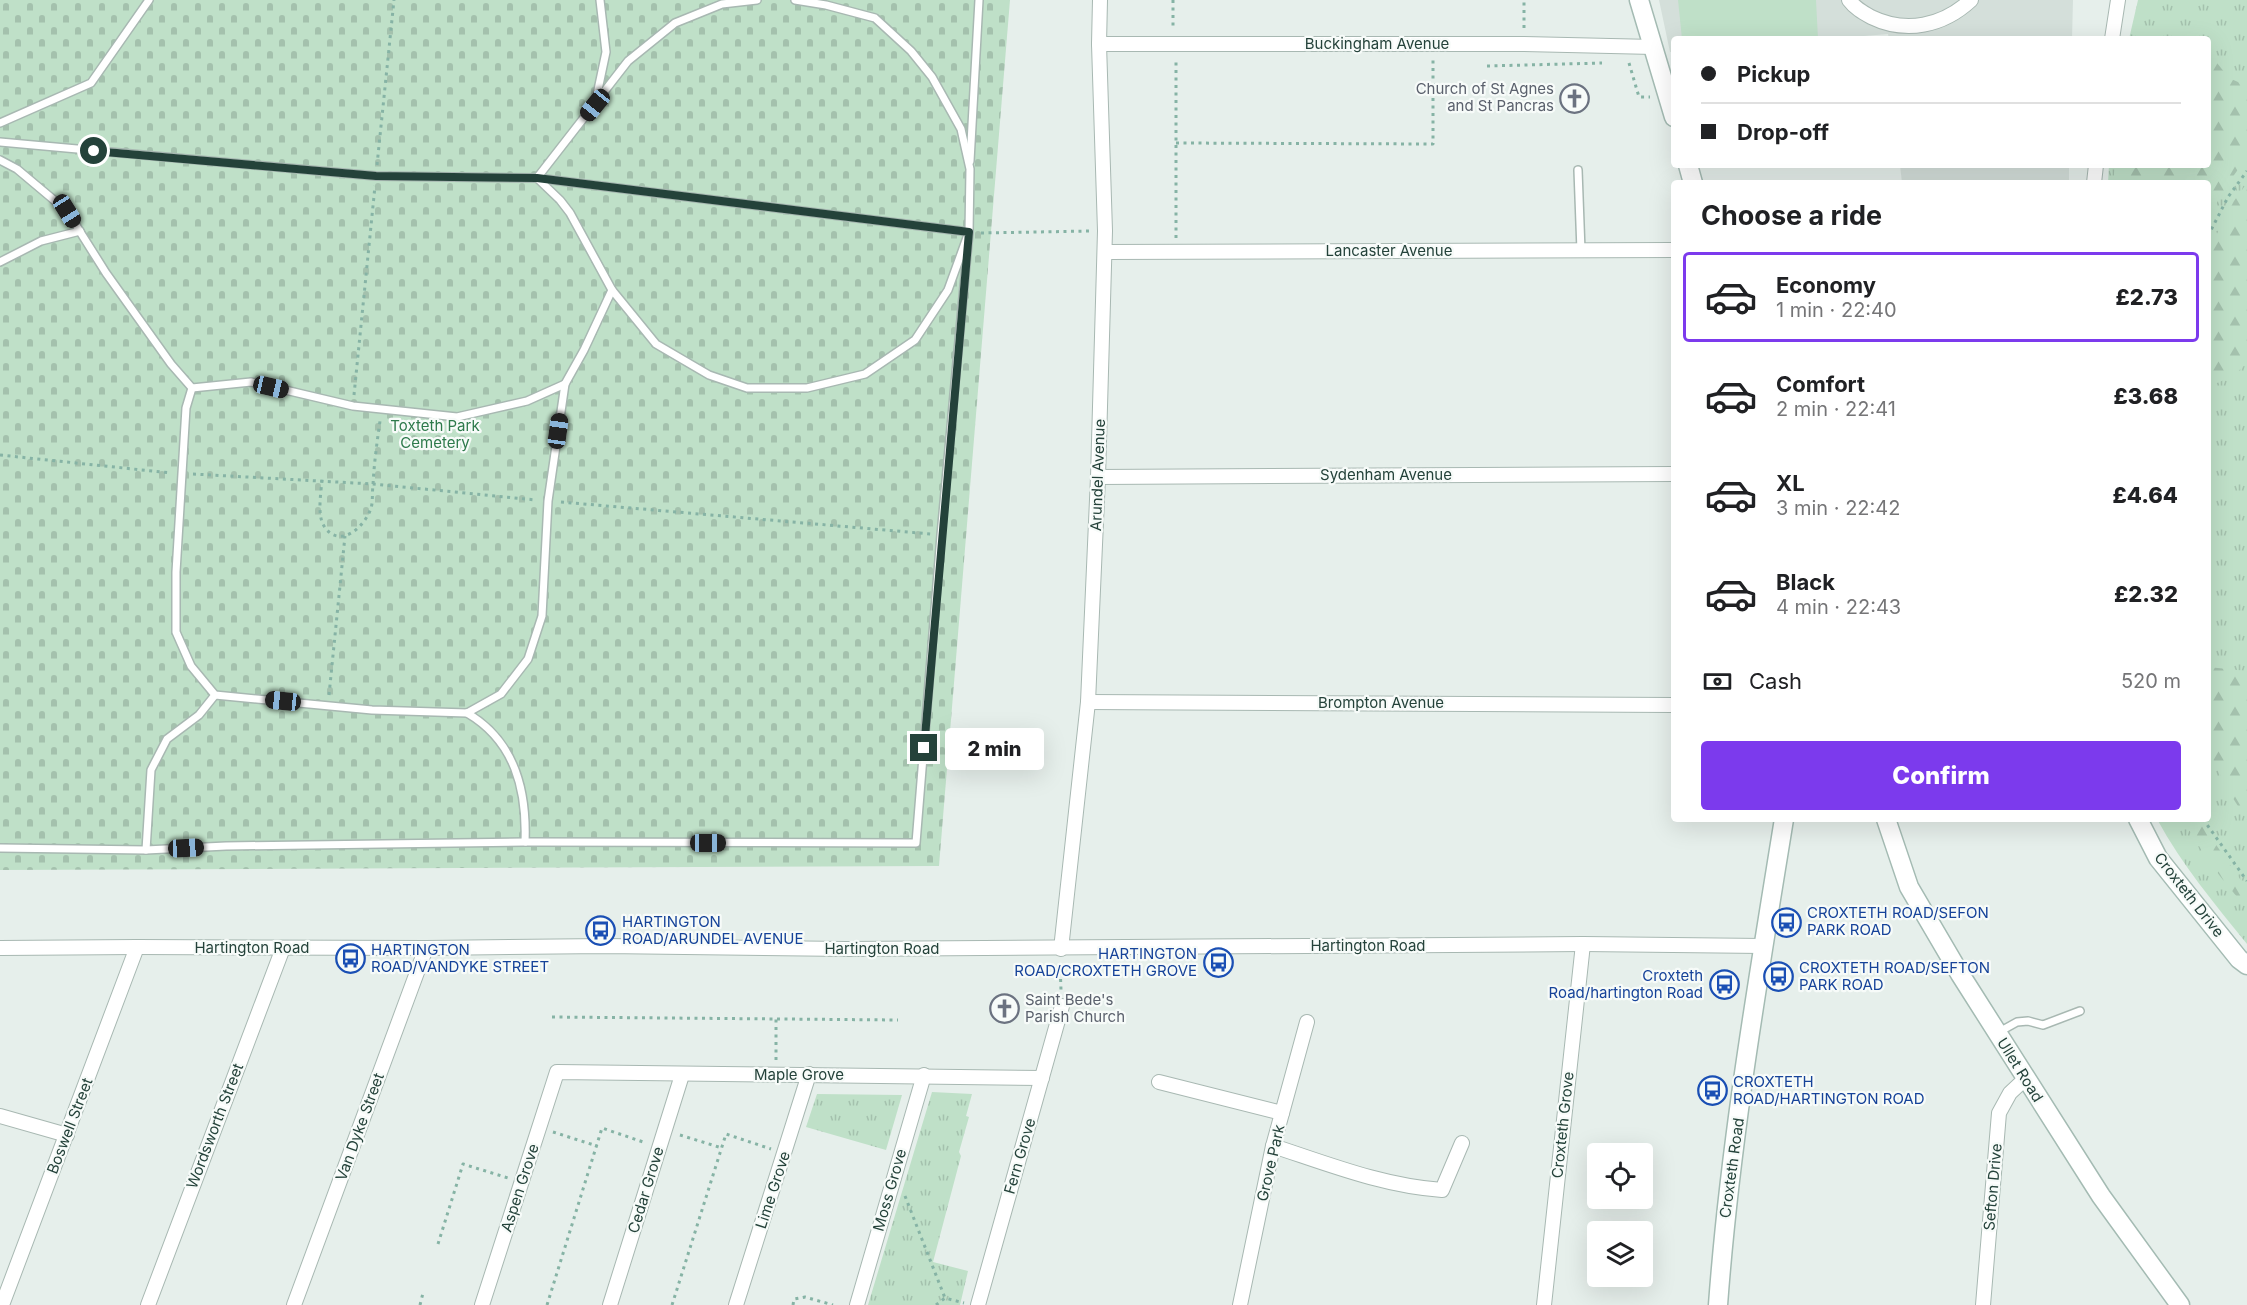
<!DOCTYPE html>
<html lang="en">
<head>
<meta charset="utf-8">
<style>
  body { margin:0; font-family:Inter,sans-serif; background:#f6f6f6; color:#202124; height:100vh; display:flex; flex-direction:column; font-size:22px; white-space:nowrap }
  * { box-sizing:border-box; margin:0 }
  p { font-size:20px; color:#757577 }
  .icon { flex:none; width:33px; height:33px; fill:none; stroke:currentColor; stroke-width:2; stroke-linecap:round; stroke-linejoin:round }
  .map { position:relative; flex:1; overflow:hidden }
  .side { position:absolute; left:1671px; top:180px; width:540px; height:642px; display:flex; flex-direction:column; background:#fff; border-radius:6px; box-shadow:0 6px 24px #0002 }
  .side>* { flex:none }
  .guide { position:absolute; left:1671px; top:36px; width:540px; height:132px; border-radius:6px; box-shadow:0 6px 24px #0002; display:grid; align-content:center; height:132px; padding:0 30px; background:#fff }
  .fabs { position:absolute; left:1587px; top:1143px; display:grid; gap:12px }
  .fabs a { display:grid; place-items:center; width:66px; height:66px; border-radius:6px; background:#fff; box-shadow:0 6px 24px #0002; font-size:30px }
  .end { position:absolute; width:27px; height:27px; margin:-14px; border:8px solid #24423a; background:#fff; box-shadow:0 0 0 3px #fff }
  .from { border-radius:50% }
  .bubble { position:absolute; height:42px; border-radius:6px; background:#fff; box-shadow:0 6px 24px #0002; font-size:20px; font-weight:800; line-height:42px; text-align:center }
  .car { position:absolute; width:18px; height:36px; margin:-18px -9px; border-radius:8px; box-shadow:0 0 4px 2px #0007; background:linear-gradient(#222 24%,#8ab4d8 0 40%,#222 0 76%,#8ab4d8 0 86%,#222 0) }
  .guide b { display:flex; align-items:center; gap:21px; height:57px; font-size:22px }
  .guide b+b { border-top:2px solid #e0e0e0 }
  .guide i { width:15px; height:15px; background:#202124 }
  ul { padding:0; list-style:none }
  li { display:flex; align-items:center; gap:18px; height:90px; margin:0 12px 9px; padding:0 18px; border:3px solid transparent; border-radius:6px }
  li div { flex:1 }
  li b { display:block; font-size:22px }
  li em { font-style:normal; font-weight:800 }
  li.selected { border-color:#7c3aed }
  li>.icon { width:54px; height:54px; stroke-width:1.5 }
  h2 { padding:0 30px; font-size:27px; line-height:72px }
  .pay { display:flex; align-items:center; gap:15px; height:66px; padding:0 30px; font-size:22px }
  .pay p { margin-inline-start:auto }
  .action { display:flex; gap:12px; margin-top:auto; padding:12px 30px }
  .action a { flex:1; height:69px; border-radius:6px; background:#7c3aed; color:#fff; font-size:24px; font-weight:800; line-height:69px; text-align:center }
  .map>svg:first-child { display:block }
  .built { fill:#d4dfda }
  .grass { fill:url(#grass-tufts) }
  .forest { fill:url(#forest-firs) }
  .cemetery { fill:url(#cemetery-stones) }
  .pitch { fill:#bfe0c8 }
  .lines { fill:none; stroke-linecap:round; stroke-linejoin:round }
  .lane-casing { stroke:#a8b8b2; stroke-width:10 }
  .street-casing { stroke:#a8b8b2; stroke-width:16 }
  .secondary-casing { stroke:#a4bbb3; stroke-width:21 }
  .path { stroke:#86b3a5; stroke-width:3; stroke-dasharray:3 4.5; stroke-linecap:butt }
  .lane { stroke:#fff; stroke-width:7 }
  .street { stroke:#fff; stroke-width:14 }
  .secondary { stroke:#fff; stroke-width:18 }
  .route { stroke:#24423a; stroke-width:8 }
  .labels { text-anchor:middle; stroke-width:4.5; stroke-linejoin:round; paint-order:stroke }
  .street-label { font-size:15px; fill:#24423a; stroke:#f7fbf9 }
  .worship-label { font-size:15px; fill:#5b616d; stroke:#f7fbf9; text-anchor:end }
  .park-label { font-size:15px; fill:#2d7a4b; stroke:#f7fbf9 }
  .transit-label { font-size:15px; fill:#164399; stroke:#f7fbf9; text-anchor:start }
</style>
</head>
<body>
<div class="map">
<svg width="2247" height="1305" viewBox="0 0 2247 1305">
  <defs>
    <pattern id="grass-tufts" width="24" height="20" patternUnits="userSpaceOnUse" patternTransform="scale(1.5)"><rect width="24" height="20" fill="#bfe0c8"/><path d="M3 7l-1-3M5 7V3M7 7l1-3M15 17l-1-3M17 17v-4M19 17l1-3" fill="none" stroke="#a4c1ad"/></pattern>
    <pattern id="forest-firs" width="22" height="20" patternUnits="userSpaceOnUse" patternTransform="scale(1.5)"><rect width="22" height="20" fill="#bfe0c8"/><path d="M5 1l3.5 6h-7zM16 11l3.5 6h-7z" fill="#a4c1ad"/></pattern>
    <pattern id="cemetery-stones" width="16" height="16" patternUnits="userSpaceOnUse" patternTransform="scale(1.5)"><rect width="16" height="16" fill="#bfe0c8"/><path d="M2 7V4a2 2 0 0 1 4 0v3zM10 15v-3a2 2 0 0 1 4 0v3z" fill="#a4c1ad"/></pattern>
  </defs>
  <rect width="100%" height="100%" fill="#e6efeb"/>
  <g class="built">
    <path d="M 1659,0 L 2073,0 L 2072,39 L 1889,39 L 1888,34 L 1828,39 L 1674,39 L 1674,52 L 1670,52 Z"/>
    <path d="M 1900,165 L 2069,165 L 2069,183 L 1902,183 Z"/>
  </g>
  <g class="grass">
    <path d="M 2138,0 L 2247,0 L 2247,944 C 2214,903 2182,865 2157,819 L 2208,819 L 2208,183 L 2108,183 L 2109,165 L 2208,165 L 2208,39 L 2129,39 Z"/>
    <path d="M 932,1092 L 972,1094 L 966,1116 L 969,1117 L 959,1152 L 961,1156 L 933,1262 L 968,1271 L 960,1305 L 868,1305 Z"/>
    <path d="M 817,1094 L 902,1095 L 886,1150 L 806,1127 Z"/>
  </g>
  <g class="forest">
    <path d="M 2208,57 L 2217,63 L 2229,78 L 2247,86 L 2247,157 L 2229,182 L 2208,218 L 2208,183 L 2113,183 L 2115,165 L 2208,165 Z"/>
    <path d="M 2247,183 L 2247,363 L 2233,376 L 2208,387 L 2208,251 L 2234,201 Z"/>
    <path d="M 2208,667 L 2247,671 L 2247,820 L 2227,789 L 2208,749 Z"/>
    <path d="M 2183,819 L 2198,819 L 2247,889 L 2247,908 C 2222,881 2201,852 2183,819 Z"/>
  </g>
  <path class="cemetery" d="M 0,0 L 1010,0 L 939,866 L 0,870 Z"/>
  <path class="pitch" d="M 1678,0 L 1816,0 L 1818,39 L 1682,39 Z"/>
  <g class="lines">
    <defs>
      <g id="lane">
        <path d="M 757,0 L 722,4 L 675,23 L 628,61 L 537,178 L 560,200 L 570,213 L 612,290 L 656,344 L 709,375 L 747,388 L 807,388 L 865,374 L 915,340 L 948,290 L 969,232 L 970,169 L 961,129 L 932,77 L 911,51 L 875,18 L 826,5 L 795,0"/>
        <path d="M 595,104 L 606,52 L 600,0"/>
        <path d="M 0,123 L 91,83 L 149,0"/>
        <path d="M 0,142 L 376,176 L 537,178 L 969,232 L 941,535 L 916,843 L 525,842 L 226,846 L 146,850 L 0,848"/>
        <path d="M 0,160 L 17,169 L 67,211 L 106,273 L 171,364 L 192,388 L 251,382 L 353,406 L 457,417 L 527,401 L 565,384 L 584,350 L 612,290"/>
        <path d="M 970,161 L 979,0"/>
        <path d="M 1578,170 L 1581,251"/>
        <path d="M 0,262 L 41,241 L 80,231"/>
        <path d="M 192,388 L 186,408 L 176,572 L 176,632 L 191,666 L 215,695 L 372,710 L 467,713 L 501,694 L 528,659 L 542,616 L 548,501 L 565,384"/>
        <path d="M 467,713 C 515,741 527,790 525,842"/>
        <path d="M 146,850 L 151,770 L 167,739 L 199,715 L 215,695"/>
        <path d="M 1999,1032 L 2017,1022 L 2028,1021 L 2043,1025 L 2080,1011"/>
      </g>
      <g id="street">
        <path d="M 1849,0 C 1855,8 1862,12 1871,17 C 1906,34 1943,26 1971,0"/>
        <path d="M 2112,39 L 2118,0"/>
        <path d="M 1099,44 L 1524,44 L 1654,47"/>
        <path d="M 2094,183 L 2096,165"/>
        <path d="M 1105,252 L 1674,250"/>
        <path d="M 1098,477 L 1674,474"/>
        <path d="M 1088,702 L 1674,705"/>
        <path d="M 0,948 L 137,947 L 426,948 L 605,946 L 847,949 L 1583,944 L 1763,946"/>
        <path d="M 1061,949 L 1088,702 L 1098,477 L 1105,231 L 1099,44 L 1100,0"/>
        <path d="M 1159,1082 L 1282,1113"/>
        <path d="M 0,1116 L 67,1135"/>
        <path d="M 1273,1146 C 1328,1164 1383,1186 1442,1190 L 1462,1143"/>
        <path d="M 2,1305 L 137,947"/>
        <path d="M 148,1305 L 283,948"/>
        <path d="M 294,1305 L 426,948"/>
        <path d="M 482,1305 L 557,1072 L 1042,1078"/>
        <path d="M 610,1305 L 682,1075"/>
        <path d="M 736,1305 L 809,1074"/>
        <path d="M 857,1305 L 924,1075"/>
        <path d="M 978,1305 L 1062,1006"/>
        <path d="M 1240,1305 L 1273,1146 L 1307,1022"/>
        <path d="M 1544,1305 L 1583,944"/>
        <path d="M 1983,1305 L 1999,1113 L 2010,1093 L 2025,1079"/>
      </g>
      <g id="secondary">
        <path d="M 1639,0 L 1674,117"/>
        <path d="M 1688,165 L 1693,183"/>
        <path d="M 1886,819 L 1909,887 L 1960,974 L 2101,1196 L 2180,1305"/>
        <path d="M 2138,819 L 2158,858 L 2239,959 L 2247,965"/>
        <path d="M 1718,1305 C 1730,1142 1758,980 1784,819"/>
      </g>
    </defs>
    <use href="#lane" class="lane-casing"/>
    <use href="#street" class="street-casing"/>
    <use href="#secondary" class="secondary-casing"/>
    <g class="path">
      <path d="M 1173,0 L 1173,28"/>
      <path d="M 1524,28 L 1524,0"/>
      <path d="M 1629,63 L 1639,97 L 1650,97"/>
      <path d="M 1487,66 L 1602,63"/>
      <path d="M 1176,143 L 1433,144 L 1433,58"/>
      <path d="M 377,165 L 394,0"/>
      <path d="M 981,233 L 1091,231"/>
      <path d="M 2208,236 L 2228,197 L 2247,171"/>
      <path d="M 1176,238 L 1176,58"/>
      <path d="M 354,395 L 375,186"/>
      <path d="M 0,455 L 171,473"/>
      <path d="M 193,474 L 373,484 L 536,500"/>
      <path d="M 322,480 C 321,493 317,515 324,526 C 339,550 365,527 371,508 C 373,502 372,493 373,485 C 374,464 377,442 380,421"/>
      <path d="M 561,502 L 931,534"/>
      <path d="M 329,695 L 345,536"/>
      <path d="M 2203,819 L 2247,881"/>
      <path d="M 1060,964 L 1061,990"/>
      <path d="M 552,1017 L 898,1020"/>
      <path d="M 776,1060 L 776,1019"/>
      <path d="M 553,1132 L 597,1146"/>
      <path d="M 680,1135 L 722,1148"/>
      <path d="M 905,1196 L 945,1298"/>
      <path d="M 438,1244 L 463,1164 L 508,1178"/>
      <path d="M 420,1305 L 423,1293"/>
      <path d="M 547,1305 L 602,1128 L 646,1143"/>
      <path d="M 672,1305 L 726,1134 L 771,1149"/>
      <path d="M 793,1305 L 794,1299 L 805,1297 L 833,1305"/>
      <path d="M 936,1305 L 945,1298 L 964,1303"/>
    </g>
    <use href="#lane" class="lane"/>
    <use href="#street" class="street"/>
    <use href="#secondary" class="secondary"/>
  </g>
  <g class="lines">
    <path class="route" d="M 94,151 L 376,176 L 537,178 L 969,232 L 924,748"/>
  </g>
  <defs>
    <symbol id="church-ring" viewBox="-11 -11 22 22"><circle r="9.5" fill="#f7fbf9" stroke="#6b7280" stroke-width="1.5"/><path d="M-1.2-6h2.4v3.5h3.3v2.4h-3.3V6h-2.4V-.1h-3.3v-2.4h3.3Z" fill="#6b7280"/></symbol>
    <symbol id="bus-ring" viewBox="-11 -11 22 22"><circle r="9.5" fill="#f7fbf9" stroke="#1a4fb4" stroke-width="1.5"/><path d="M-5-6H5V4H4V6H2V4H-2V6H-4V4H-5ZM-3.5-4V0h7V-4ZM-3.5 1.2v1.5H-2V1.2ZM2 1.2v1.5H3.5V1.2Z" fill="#1a4fb4"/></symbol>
  </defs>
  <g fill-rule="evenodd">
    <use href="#church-ring" x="1558" y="82" width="33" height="33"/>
    <use href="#bus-ring" x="1770" y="906" width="33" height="33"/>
    <use href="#bus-ring" x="584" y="914" width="33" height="33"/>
    <use href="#bus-ring" x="334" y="942" width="33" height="33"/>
    <use href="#bus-ring" x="1202" y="946" width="33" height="33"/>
    <use href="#bus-ring" x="1762" y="960" width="33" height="33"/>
    <use href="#bus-ring" x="1708" y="968" width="33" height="33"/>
    <use href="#church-ring" x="988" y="992" width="33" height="33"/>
    <use href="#bus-ring" x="1696" y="1074" width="33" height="33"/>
  </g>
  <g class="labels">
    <g class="street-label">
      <text x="1377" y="49">Buckingham Avenue</text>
      <text x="1389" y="256">Lancaster Avenue</text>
      <text transform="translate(1098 475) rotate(-88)" y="5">Arundel Avenue</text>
      <text x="1386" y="480">Sydenham Avenue</text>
      <text x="1381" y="708">Brompton Avenue</text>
      <text transform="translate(2189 895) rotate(52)" y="5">Croxteth Drive</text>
      <text x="1368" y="951">Hartington Road</text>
      <text x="252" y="953">Hartington Road</text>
      <text x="882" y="954">Hartington Road</text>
      <text transform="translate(2020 1070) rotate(58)" y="5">Ullet Road</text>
      <text x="799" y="1080">Maple Grove</text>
      <text transform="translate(1563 1125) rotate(-84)" y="5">Croxteth Grove</text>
      <text transform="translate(70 1126) rotate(-69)" y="5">Boswell Street</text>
      <text transform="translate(215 1126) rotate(-69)" y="5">Wordsworth Street</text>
      <text transform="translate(360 1127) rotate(-70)" y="5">Van Dyke Street</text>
      <text transform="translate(1020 1156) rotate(-74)" y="5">Fern Grove</text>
      <text transform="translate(1271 1163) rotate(-77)" y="5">Grove Park</text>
      <text transform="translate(1732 1168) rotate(-82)" y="5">Croxteth Road</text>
      <text transform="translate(1993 1187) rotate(-85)" y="5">Sefton Drive</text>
      <text transform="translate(520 1188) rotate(-72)" y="5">Aspen Grove</text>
      <text transform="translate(646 1190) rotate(-73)" y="5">Cedar Grove</text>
      <text transform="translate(773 1190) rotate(-72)" y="5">Lime Grove</text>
      <text transform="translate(890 1190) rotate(-74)" y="5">Moss Grove</text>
    </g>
    <g class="worship-label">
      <text x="1554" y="94">Church of St Agnes<tspan x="1554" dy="17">and St Pancras</tspan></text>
      <text x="1025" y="1005" text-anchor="start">Saint Bede's<tspan x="1025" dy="17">Parish Church</tspan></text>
    </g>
    <g class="park-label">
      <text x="435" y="431">Toxteth Park<tspan x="435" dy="17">Cemetery</tspan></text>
    </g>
    <g class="transit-label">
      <text x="1807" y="918">CROXTETH ROAD/SEFON<tspan x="1807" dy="17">PARK ROAD</tspan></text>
      <text x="622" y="927">HARTINGTON<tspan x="622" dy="17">ROAD/ARUNDEL AVENUE</tspan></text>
      <text x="371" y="955">HARTINGTON<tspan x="371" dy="17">ROAD/VANDYKE STREET</tspan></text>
      <text x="1197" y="959" text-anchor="end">HARTINGTON<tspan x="1197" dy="17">ROAD/CROXTETH GROVE</tspan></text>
      <text x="1799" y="973">CROXTETH ROAD/SEFTON<tspan x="1799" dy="17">PARK ROAD</tspan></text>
      <text x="1703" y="981" text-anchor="end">Croxteth<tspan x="1703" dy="17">Road/hartington Road</tspan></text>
      <text x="1733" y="1087">CROXTETH<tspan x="1733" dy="17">ROAD/HARTINGTON ROAD</tspan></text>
    </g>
  </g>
</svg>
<div class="fabs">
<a><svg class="icon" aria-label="locate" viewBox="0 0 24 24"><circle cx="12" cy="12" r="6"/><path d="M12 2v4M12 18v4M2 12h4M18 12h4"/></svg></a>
<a><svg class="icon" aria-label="layers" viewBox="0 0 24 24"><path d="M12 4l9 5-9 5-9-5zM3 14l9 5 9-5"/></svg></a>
</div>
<i class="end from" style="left:94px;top:151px"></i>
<i class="end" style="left:924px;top:748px"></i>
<div class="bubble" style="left:945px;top:728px;width:99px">2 min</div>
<i class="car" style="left:595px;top:105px;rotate:219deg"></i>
<i class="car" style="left:67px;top:211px;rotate:148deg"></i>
<i class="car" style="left:271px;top:387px;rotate:103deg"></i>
<i class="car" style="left:558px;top:431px;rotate:8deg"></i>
<i class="car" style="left:283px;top:701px;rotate:276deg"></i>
<i class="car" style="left:708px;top:843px;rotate:90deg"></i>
<i class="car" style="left:186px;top:848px;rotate:87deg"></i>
<div class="guide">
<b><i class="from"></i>Pickup</b>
<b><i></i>Drop-off</b>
</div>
<section class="side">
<h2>Choose a ride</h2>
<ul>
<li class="selected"><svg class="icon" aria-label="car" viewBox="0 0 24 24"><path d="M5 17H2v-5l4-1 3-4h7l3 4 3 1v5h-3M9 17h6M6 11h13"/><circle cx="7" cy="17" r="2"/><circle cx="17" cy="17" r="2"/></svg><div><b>Economy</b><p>1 min · 22:40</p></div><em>£2.73</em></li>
<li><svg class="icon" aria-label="car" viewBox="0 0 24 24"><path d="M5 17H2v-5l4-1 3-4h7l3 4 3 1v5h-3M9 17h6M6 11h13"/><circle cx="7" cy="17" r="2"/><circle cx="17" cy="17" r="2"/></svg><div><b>Comfort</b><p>2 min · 22:41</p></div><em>£3.68</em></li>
<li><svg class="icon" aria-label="car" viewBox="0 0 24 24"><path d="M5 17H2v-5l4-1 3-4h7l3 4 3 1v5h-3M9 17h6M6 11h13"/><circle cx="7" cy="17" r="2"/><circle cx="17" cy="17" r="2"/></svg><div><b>XL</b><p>3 min · 22:42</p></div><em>£4.64</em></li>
<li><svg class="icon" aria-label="car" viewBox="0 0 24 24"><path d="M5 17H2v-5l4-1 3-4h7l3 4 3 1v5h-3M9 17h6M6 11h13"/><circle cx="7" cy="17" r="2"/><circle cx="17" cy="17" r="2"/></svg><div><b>Black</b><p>4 min · 22:43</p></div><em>£2.32</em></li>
</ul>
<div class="pay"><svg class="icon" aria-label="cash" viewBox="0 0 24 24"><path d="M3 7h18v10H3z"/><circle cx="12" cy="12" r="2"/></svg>Cash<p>520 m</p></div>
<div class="action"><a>Confirm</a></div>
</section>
</div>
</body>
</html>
